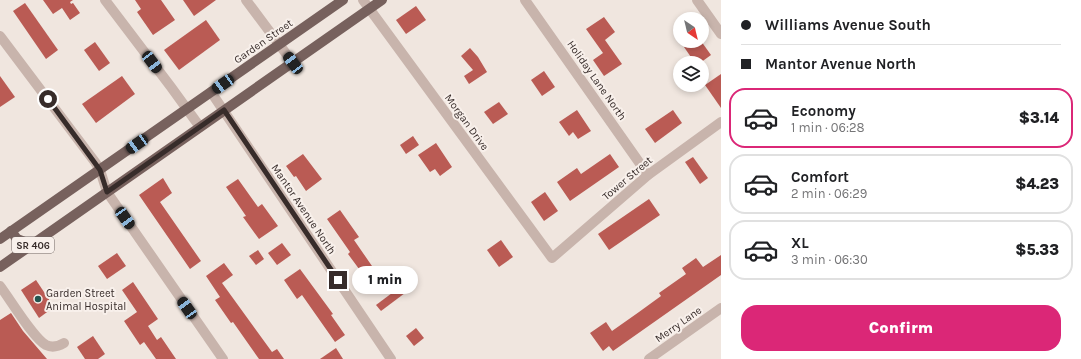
<!DOCTYPE html>
<html lang="en">
<head>
<meta charset="utf-8">
<style>
  body { margin:0; font-family:Karla,sans-serif; background:#f2f2f2; color:#202124; height:100vh; display:flex; flex-direction:column; font-size:15px; white-space:nowrap }
  * { box-sizing:border-box; margin:0 }
  p { font-size:13px; color:#757577 }
  .icon { flex:none; width:22px; height:22px; fill:none; stroke:currentColor; stroke-width:2; stroke-linecap:round; stroke-linejoin:round }
  .map { position:relative; flex:1; overflow:hidden }
  .drawer { display:flex; flex-direction:column; background:#fff; width:360px }
  .drawer>* { flex:none }
  .hud { display:grid; align-content:center; height:88px; padding:0 20px; background:#fff }
  .needle { width:26px; rotate:145deg }
  .buttons { position:absolute; left:673px; top:12px; display:grid; gap:8px }
  .buttons a { display:grid; place-items:center; width:36px; height:36px; border-radius:50%; background:#fff; box-shadow:0 2px 6px #0003; font-size:20px }
  .end { position:absolute; width:18px; height:18px; margin:-9px; border:5px solid #372c2a; background:#fff; box-shadow:0 0 0 2px #fff }
  .from { border-radius:50% }
  .bubble { position:absolute; height:28px; border-radius:14px; background:#fff; box-shadow:0 2px 6px #0003; font-size:13px; font-weight:800; line-height:28px; text-align:center }
  .car { position:absolute; width:12px; height:24px; margin:-12px -6px; border-radius:5px; box-shadow:0 0 3px 1px #0007; background:linear-gradient(#222 24%,#8ab4d8 0 40%,#222 0 76%,#8ab4d8 0 86%,#222 0) }
  .hud b { display:flex; align-items:center; gap:14px; height:38px; font-size:15px }
  .hud b+b { border-top:1px solid #e0e0e0 }
  .hud i { width:10px; height:10px; background:#202124 }
  ul { padding:0; list-style:none }
  li { display:flex; align-items:center; gap:12px; height:60px; margin:0 8px 6px; padding:0 12px; border:2px solid #e0e0e0; border-radius:16px }
  li div { flex:1 }
  li b { display:block; font-size:15px }
  li em { font-style:normal; font-weight:800 }
  li.current { border-color:#db2777 }
  li>.icon { width:36px; height:36px; stroke-width:1.5 }
  .cta { display:flex; gap:8px; margin-top:auto; padding:8px 20px }
  .cta a { flex:1; height:46px; border-radius:16px; background:#db2777; color:#fff; font-size:16px; font-weight:800; line-height:46px; text-align:center }
  main { display:flex; flex:1; min-height:0 }
  .map>svg:first-child { display:block }
  .building { fill:#ba5b54 }
  .lines { fill:none; stroke-linecap:round; stroke-linejoin:round }
  .minor { stroke:#c8b4ac; stroke-width:10 }
  .major { stroke:#77615d; stroke-width:10 }
  .route { stroke:#372c2a; stroke-width:5 }
  .poi-dot { fill:#24544f; stroke:#f8f0eb; stroke-width:1.5 }
  .labels { text-anchor:middle; stroke-width:4; stroke-linejoin:round; paint-order:stroke }
  .shield { fill:#f8f0eb; stroke:#716764; stroke-width:1 }
  .shield-label { font-size:10px; font-weight:bold; fill:#372c2a }
  .street-label { font-size:11px; fill:#372c2a; stroke:#f8f0eb }
  .poi-label { font-size:11px; fill:#372c2a; stroke:#f8f0eb; text-anchor:start }
</style>
</head>
<body>
<main>
<div class="map">
<svg width="721" height="359" viewBox="0 0 721 359">
  <rect width="100%" height="100%" fill="#f0e6df"/>
  <g class="building">
    <path d="M 43,0 L 73,0 L 70,2 L 71,4 L 73,3 L 80,13 L 70,20 L 62,8 L 53,14 Z"/>
    <path d="M 135,0 L 161,0 L 175,20 L 153,35 L 137,12 L 141,9 Z"/>
    <path d="M 183,0 L 216,0 L 194,16 Z"/>
    <path d="M 25,3 L 58,50 L 46,59 L 13,11 Z"/>
    <path d="M 416,6 L 426,20 L 406,34 L 396,20 Z"/>
    <path d="M 604,17 L 615,32 L 605,40 L 622,64 L 604,76 L 593,60 L 603,53 L 586,29 Z"/>
    <path d="M 206,20 L 220,40 L 179,70 L 164,50 Z"/>
    <path d="M 692,41 L 701,41 L 711,55 L 700,63 L 695,63 L 684,47 Z"/>
    <path d="M 95,42 L 110,63 L 99,71 L 84,50 Z"/>
    <path d="M 470,48 L 478,57 L 487,72 L 469,84 L 464,76 L 473,70 L 461,56 Z"/>
    <path d="M 544,71 L 555,87 L 542,96 L 531,80 Z"/>
    <path d="M 721,74 L 721,108 L 705,85 Z"/>
    <path d="M 0,76 L 15,97 L 0,107 Z"/>
    <path d="M 122,76 L 135,94 L 96,123 L 82,104 Z"/>
    <path d="M 499,102 L 508,114 L 493,124 L 484,112 Z"/>
    <path d="M 577,110 L 591,131 L 578,139 L 573,132 L 569,136 L 559,122 Z"/>
    <path d="M 673,110 L 682,123 L 655,143 L 645,129 Z"/>
    <path d="M 413,136 L 419,145 L 406,154 L 400,145 Z"/>
    <path d="M 436,143 L 452,167 L 440,176 L 435,169 L 430,172 L 418,155 Z"/>
    <path d="M 303,154 L 322,179 L 306,191 L 296,176 L 294,177 L 286,166 Z"/>
    <path d="M 610,154 L 619,167 L 570,201 L 557,182 L 577,168 L 581,174 Z"/>
    <path d="M 693,157 L 708,178 L 700,184 L 685,162 Z"/>
    <path d="M 163,178 L 172,193 L 160,202 L 201,261 L 190,269 L 139,195 Z"/>
    <path d="M 238,179 L 258,207 L 262,204 L 278,226 L 259,239 L 243,217 L 246,216 L 226,187 Z"/>
    <path d="M 545,192 L 558,211 L 544,221 L 531,202 Z"/>
    <path d="M 649,199 L 660,215 L 609,250 L 598,234 Z"/>
    <path d="M 340,210 L 359,237 L 354,240 L 372,266 L 362,273 L 348,254 L 350,252 L 327,219 Z"/>
    <path d="M 501,240 L 513,257 L 499,267 L 487,250 Z"/>
    <path d="M 282,243 L 291,255 L 277,265 L 268,253 Z"/>
    <path d="M 258,250 L 264,259 L 256,265 L 249,256 Z"/>
    <path d="M 117,253 L 126,266 L 107,279 L 98,266 Z"/>
    <path d="M 721,255 L 721,275 L 613,351 L 609,346 L 603,351 L 590,333 L 606,322 L 612,331 L 639,312 L 661,296 L 659,293 L 686,274 L 682,268 L 696,258 L 703,267 Z"/>
    <path d="M 224,263 L 233,275 L 222,283 L 272,352 L 277,349 L 284,359 L 259,359 L 233,322 L 231,323 L 215,300 L 220,297 L 206,276 Z"/>
    <path d="M 300,269 L 333,314 L 331,315 L 345,335 L 335,342 L 302,295 L 297,299 L 284,280 Z"/>
    <path d="M 36,280 L 54,307 L 39,318 L 21,290 Z"/>
    <path d="M 408,281 L 413,287 L 381,311 L 376,305 Z"/>
    <path d="M 133,282 L 158,319 L 148,326 L 157,340 L 161,337 L 176,359 L 156,359 L 144,342 L 140,345 L 124,321 L 137,312 L 122,290 Z"/>
    <path d="M 11,313 L 23,331 L 47,359 L 0,359 L 0,320 Z"/>
    <path d="M 416,328 L 424,338 L 414,346 L 406,336 Z"/>
    <path d="M 93,336 L 105,354 L 98,359 L 85,359 L 77,347 Z"/>
    <path d="M 336,348 L 343,359 L 320,359 Z"/>
  </g>
  <g class="lines">
    <g class="minor">
      <path d="M 105,0 L 171,87 L 200,127"/>
      <path d="M 246,0 L 293,63"/>
      <path d="M 363,0 L 552,258 L 648,175 L 721,122"/>
      <path d="M 525,0 L 648,175"/>
      <path d="M 697,0 L 721,34"/>
      <path d="M 0,36 L 95,162 L 100,170 L 107,192 L 223,359"/>
      <path d="M 211,92 L 391,359"/>
      <path d="M 0,286 C 10,299 33,338 46,345 C 52,348 59,346 64,343"/>
      <path d="M 649,359 L 721,308"/>
    </g>
    <g class="major">
      <path d="M 11,231 L 17,239 L 32,245"/>
      <path d="M 0,239 L 343,0"/>
      <path d="M 0,267 L 382,0"/>
    </g>
  </g>
  <g class="lines">
    <path class="route" d="M 48,99 L 100,170 L 107,192 L 224,110 L 338,280"/>
  </g>
  <circle class="poi-dot" cx="38" cy="299" r="4"/>
  <g class="labels">
    <rect class="shield" x="12" y="237" width="42" height="16" rx="3"/>
    <g class="shield-label">
      <text x="33" y="249">SR 406</text>
    </g>
    <g class="street-label">
      <text transform="translate(263 41) rotate(-35)" y="4">Garden Street</text>
      <text transform="translate(597 80) rotate(55)" y="4">Holiday Lane North</text>
      <text transform="translate(467 122) rotate(54)" y="4">Morgan Drive</text>
      <text transform="translate(627 178) rotate(-40)" y="4">Tower Street</text>
      <text transform="translate(304 209) rotate(56)" y="4">Mantor Avenue North</text>
      <text transform="translate(678 324) rotate(-35)" y="4">Merry Lane</text>
    </g>
    <g class="poi-label">
      <text x="46" y="297">Garden Street<tspan x="46" dy="13">Animal Hospital</tspan></text>
    </g>
  </g>
</svg>
<div class="buttons">
<a><svg class="needle" viewBox="-14 -14 28 28"><path d="M0-13l5 13h-10z" fill="#e53935"/><path d="M0 13l5-13h-10z" fill="#757577"/></svg></a>
<a><svg class="icon" aria-label="layers" viewBox="0 0 24 24"><path d="M12 4l9 5-9 5-9-5zM3 14l9 5 9-5"/></svg></a>
</div>
<i class="end from" style="left:48px;top:99px"></i>
<i class="end" style="left:338px;top:280px"></i>
<div class="bubble" style="left:352px;top:266px;width:66px">1 min</div>
<i class="car" style="left:152px;top:62px;rotate:143deg"></i>
<i class="car" style="left:293px;top:63px;rotate:323deg"></i>
<i class="car" style="left:223px;top:84px;rotate:235deg"></i>
<i class="car" style="left:137px;top:144px;rotate:235deg"></i>
<i class="car" style="left:125px;top:218px;rotate:145deg"></i>
<i class="car" style="left:187px;top:308px;rotate:325deg"></i>
</div>
<section class="drawer">
<div class="hud">
<b><i class="from"></i>Williams Avenue South</b>
<b><i></i>Mantor Avenue North</b>
</div>
<ul>
<li class="current"><svg class="icon" aria-label="car" viewBox="0 0 24 24"><path d="M5 17H2v-5l4-1 3-4h7l3 4 3 1v5h-3M9 17h6M6 11h13"/><circle cx="7" cy="17" r="2"/><circle cx="17" cy="17" r="2"/></svg><div><b>Economy</b><p>1 min · 06:28</p></div><em>$3.14</em></li>
<li><svg class="icon" aria-label="car" viewBox="0 0 24 24"><path d="M5 17H2v-5l4-1 3-4h7l3 4 3 1v5h-3M9 17h6M6 11h13"/><circle cx="7" cy="17" r="2"/><circle cx="17" cy="17" r="2"/></svg><div><b>Comfort</b><p>2 min · 06:29</p></div><em>$4.23</em></li>
<li><svg class="icon" aria-label="car" viewBox="0 0 24 24"><path d="M5 17H2v-5l4-1 3-4h7l3 4 3 1v5h-3M9 17h6M6 11h13"/><circle cx="7" cy="17" r="2"/><circle cx="17" cy="17" r="2"/></svg><div><b>XL</b><p>3 min · 06:30</p></div><em>$5.33</em></li>
</ul>
<div class="cta"><a>Confirm</a></div>
</section>
</main>
</body>
</html>
